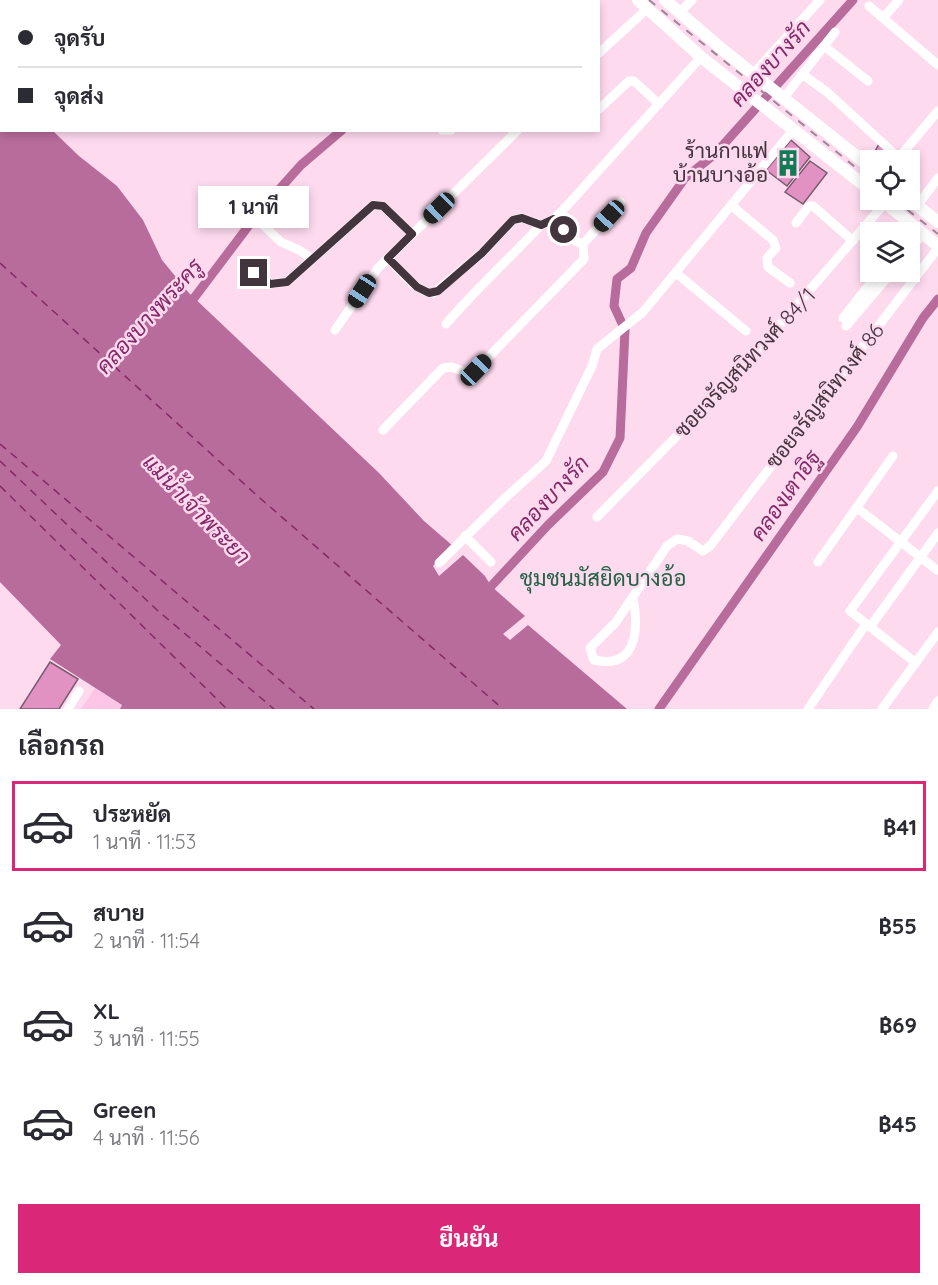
<!DOCTYPE html>
<html lang="th">
<head>
<meta charset="utf-8">
<style>
  body { margin:0; font-family:Quicksand,Sarabun,sans-serif; background:#f2f2f3; color:#2b2b33; height:100vh; display:flex; flex-direction:column; font-size:22px; white-space:nowrap }
  * { box-sizing:border-box; margin:0 }
  p { font-size:20px; color:#7c7c81 }
  .icon { flex:none; width:33px; height:33px; fill:none; stroke:currentColor; stroke-width:2; stroke-linecap:round; stroke-linejoin:round }
  .map { position:relative; height:709px; overflow:hidden }
  .sheet { display:flex; flex-direction:column; background:#fff; flex:1 }
  .sheet>* { flex:none }
  .hud { position:absolute; left:0px; top:0px; width:600px; height:132px; box-shadow:0 3px 9px #0003; display:grid; align-content:center; height:132px; padding:0 18px; background:#fff }
  .fabs { position:absolute; left:860px; top:150px; display:grid; gap:12px }
  .fabs a { display:grid; place-items:center; width:60px; height:60px; border-radius:0px; background:#fff; box-shadow:0 3px 9px #0003; font-size:30px }
  .end { position:absolute; width:27px; height:27px; margin:-14px; border:8px solid #43353d; background:#fff; box-shadow:0 0 0 3px #fff }
  .from { border-radius:50% }
  .bubble { position:absolute; height:42px; border-radius:0px; background:#fff; box-shadow:0 3px 9px #0003; font-size:20px; font-weight:700; line-height:42px; text-align:center }
  .car { position:absolute; width:18px; height:36px; margin:-18px -9px; border-radius:8px; box-shadow:0 0 4px 2px #0007; background:linear-gradient(#222 24%,#8ab4d8 0 40%,#222 0 76%,#8ab4d8 0 86%,#222 0) }
  .hud b { display:flex; align-items:center; gap:21px; height:57px; font-size:22px }
  .hud b+b { border-top:2px solid #e1e1e2 }
  .hud i { width:15px; height:15px; background:#2b2b33 }
  ul { padding:0; list-style:none }
  li { display:flex; align-items:center; gap:18px; height:90px; margin:0 12px 9px; padding:0 6px; border:3px solid transparent; border-radius:0px }
  li div { flex:1 }
  li b { display:block; font-size:22px }
  li em { font-style:normal; font-weight:700 }
  li.selected { border-color:#db2777 }
  li>.icon { width:54px; height:54px; stroke-width:1.5 }
  h2 { padding:0 18px; font-size:27px; line-height:72px }
  .button { display:flex; gap:12px; margin-top:auto; padding:12px 18px }
  .button a { flex:1; height:69px; border-radius:0px; background:#db2777; color:#fff; font-size:24px; font-weight:700; line-height:69px; text-align:center }
  .map>svg:first-child { display:block }
  .green { fill:#fec5e7 }
  .water { fill:#b86c9c }
  .lines { fill:none; stroke-linecap:round; stroke-linejoin:round }
  .canal { stroke:#b86c9c; stroke-width:9 }
  .ferry { stroke:#842968; stroke-width:1.5; stroke-dasharray:8 6; stroke-linecap:butt }
  .building { fill:#e192c3; stroke:#795b6d; stroke-width:1.5 }
  .minor { stroke:#fff; stroke-width:9 }
  .major { stroke:#fff; stroke-width:12 }
  .rail { stroke:#9f8695; stroke-width:2; stroke-dasharray:8 8; stroke-linecap:butt }
  .route { stroke:#43353d; stroke-width:8 }
  .labels { text-anchor:middle; stroke-width:5; stroke-linejoin:round; paint-order:stroke }
  .poi-label { font-size:21px; fill:#43353d; stroke:#fedaef; text-anchor:end }
  .street-label { font-size:21px; fill:#43353d; stroke:#fedaef }
  .water-label { font-size:22px; font-style:italic; fill:#842968; stroke:#fedaef }
  .neighbourhood-label { font-size:22px; fill:#216247; stroke:#fedaef }
</style>
</head>
<body>
<div class="map">
<svg width="938" height="709" viewBox="0 0 938 709">
  <rect width="100%" height="100%" fill="#fedaef"/>
  <path class="green" d="M 95,688 L 123,706 L 120,709 L 81,709 Z"/>
  <path class="water" d="M 0,73 L 2,130 L 53,131 L 79,156 L 117,186 L 143,220 L 162,260 L 189,293 L 379,473 L 424,521 L 453,546 L 433,566 L 439,576 L 463,555 L 485,576 L 491,586 L 525,616 L 503,634 L 510,640 L 528,625 L 627,709 L 120,709 L 122,705 L 50,659 L 61,645 L 0,582 Z"/>
  <g class="lines">
    <g class="canal">
      <path d="M 34,2 L 35,0"/>
      <path d="M 397,2 L 399,0"/>
      <path d="M 0,35 L 2,34"/>
      <path d="M 188,306 L 259,212 L 301,165 L 342,130"/>
      <path d="M 483,595 L 548,525 L 603,472 L 620,438 L 625,330 L 614,306 L 617,279 L 631,268 L 646,233 L 685,178 L 715,154 L 853,0"/>
      <path d="M 659,709 L 857,427 L 923,318 L 938,299"/>
    </g>
    <g class="ferry">
      <path d="M 0,263 L 261,499 L 503,709"/>
      <path d="M 0,444 L 314,709"/>
      <path d="M 0,461 L 157,610 L 274,709"/>
      <path d="M 0,486 L 227,709"/>
    </g>
  </g>
  <g class="building">
    <path d="M 791,140 L 810,157 L 787,186 L 766,170 Z"/>
    <path d="M 879,144 L 891,156 L 888,160 L 881,160 L 874,153 Z"/>
    <path d="M 810,161 L 827,173 L 803,204 L 785,192 Z"/>
    <path d="M 50,662 L 78,679 L 59,709 L 20,709 Z"/>
  </g>
  <g class="lines">
    <g class="minor">
      <path d="M 323,0 L 325,2"/>
      <path d="M 198,2 L 200,0"/>
      <path d="M 441,2 L 443,0"/>
      <path d="M 869,6 L 938,65"/>
      <path d="M 679,13 L 692,0"/>
      <path d="M 883,18 L 899,0"/>
      <path d="M 824,46 L 868,81"/>
      <path d="M 598,54 L 648,8"/>
      <path d="M 754,73 L 820,0"/>
      <path d="M 802,74 L 827,92 L 899,158"/>
      <path d="M 783,99 L 835,32"/>
      <path d="M 598,110 L 629,81 L 634,81 L 659,104"/>
      <path d="M 442,130 L 451,130"/>
      <path d="M 897,160 L 938,111"/>
      <path d="M 918,205 L 938,178"/>
      <path d="M 732,206 L 773,240 L 776,248 L 767,258 L 768,267 L 790,283"/>
      <path d="M 554,219 L 575,241 L 583,244"/>
      <path d="M 259,221 L 281,242 L 299,250 L 312,259"/>
      <path d="M 796,223 L 809,206 L 813,206 L 853,241"/>
      <path d="M 909,251 L 923,234"/>
      <path d="M 388,258 C 400,270 416,293 434,293 L 482,253 L 513,220 L 522,218 L 541,225"/>
      <path d="M 242,265 L 270,284 L 287,282 L 373,205 L 383,206 L 412,234"/>
      <path d="M 676,273 L 746,331"/>
      <path d="M 865,290 L 880,272"/>
      <path d="M 843,318 L 865,290 L 872,295"/>
      <path d="M 446,324 C 476,289 510,258 541,225 L 554,219 L 564,209 L 701,57"/>
      <path d="M 846,326 L 892,272"/>
      <path d="M 335,330 L 378,268 L 518,130"/>
      <path d="M 383,430 L 443,368 L 452,367 L 467,373 L 476,370 L 584,259 L 583,244 L 621,202"/>
      <path d="M 857,508 L 937,570"/>
      <path d="M 597,517 L 731,381 L 885,203"/>
      <path d="M 465,536 L 491,562"/>
      <path d="M 818,562 L 893,456"/>
      <path d="M 439,563 L 504,499 L 546,461 L 592,366 L 597,349 L 643,312 L 794,129"/>
      <path d="M 633,598 C 639,629 637,670 594,660 L 590,648 L 616,622 L 667,546 L 677,539 L 688,541 L 703,551 L 710,546 L 938,248"/>
      <path d="M 870,627 L 938,533"/>
      <path d="M 916,663 L 850,611 L 938,491"/>
      <path d="M 68,709 L 79,691"/>
      <path d="M 808,709 L 866,624"/>
      <path d="M 882,709 L 938,632"/>
      <path d="M 933,709 L 938,701"/>
    </g>
    <g class="major">
      <path d="M 638,0 L 701,57 L 870,190"/>
      <path d="M 665,0 L 723,50 L 870,167"/>
      <path d="M 909,199 L 938,222"/>
      <path d="M 882,200 L 938,246"/>
    </g>
    <g class="rail">
      <path d="M 649,0 L 870,179"/>
      <path d="M 895,200 L 938,234"/>
    </g>
  </g>
  <g class="lines">
    <path class="route" d="M 254,273 L 270,284 L 287,282 L 373,205 L 383,206 L 412,234 L 388,258 L 417,287 L 429,293 L 438,291 L 482,253 L 513,220 L 522,218 L 541,225 L 554,219 L 564,230"/>
  </g>
  <defs>
    <symbol id="building-bare" viewBox="-9 -9 18 18"><path d="M-4-6H4V6H1V3H-1V6H-4ZM-2.5-4.3h1.7v1.8h-1.7ZM.8-4.3h1.7v1.8H.8ZM-2.5-1h1.7V.8h-1.7ZM.8-1h1.7V.8H.8Z" fill="#127b55" stroke="#fedaef" stroke-width="2.5" paint-order="stroke"/></symbol>
  </defs>
  <g fill-rule="evenodd">
    <use href="#building-bare" x="769" y="144" width="38" height="38"/>
  </g>
  <g class="labels">
    <g class="poi-label">
      <text x="768" y="158">ร้านกาแฟ<tspan x="768" dy="24">บ้านบางอ้อ</tspan></text>
    </g>
    <g class="street-label">
      <text transform="translate(745 363) rotate(-47)" y="7">ซอยจรัญสนิทวงศ์ 84/1</text>
      <text transform="translate(825 396) rotate(-52)" y="7">ซอยจรัญสนิทวงศ์ 86</text>
    </g>
    <g class="water-label">
      <text transform="translate(770 63) rotate(-48)" y="8">คลองบางรัก</text>
      <text transform="translate(149 316) rotate(-48)" y="8">คลองบางพระครู</text>
      <text transform="translate(785 495) rotate(-55)" y="8">คลองเตาอิฐ</text>
      <text transform="translate(548 498) rotate(-47)" y="8">คลองบางรัก</text>
      <text transform="translate(197 509) rotate(46)" y="8">แม่น้ำเจ้าพระยา</text>
    </g>
    <g class="neighbourhood-label">
      <text x="603" y="586">ชุมชนมัสยิดบางอ้อ</text>
    </g>
  </g>
</svg>
<div class="fabs">
<a><svg class="icon" aria-label="locate" viewBox="0 0 24 24"><circle cx="12" cy="12" r="6"/><path d="M12 2v4M12 18v4M2 12h4M18 12h4"/></svg></a>
<a><svg class="icon" aria-label="layers" viewBox="0 0 24 24"><path d="M12 4l9 5-9 5-9-5zM3 14l9 5 9-5"/></svg></a>
</div>
<i class="end from" style="left:564px;top:230px"></i>
<i class="end" style="left:254px;top:273px"></i>
<div class="bubble" style="left:198px;top:186px;width:111px">1 นาที</div>
<i class="car" style="left:439px;top:208px;rotate:226deg"></i>
<i class="car" style="left:609px;top:216px;rotate:223deg"></i>
<i class="car" style="left:362px;top:291px;rotate:213deg"></i>
<i class="car" style="left:476px;top:370px;rotate:44deg"></i>
<div class="hud">
<b><i class="from"></i>จุดรับ</b>
<b><i></i>จุดส่ง</b>
</div>
</div>
<section class="sheet">
<h2>เลือกรถ</h2>
<ul>
<li class="selected"><svg class="icon" aria-label="car" viewBox="0 0 24 24"><path d="M5 17H2v-5l4-1 3-4h7l3 4 3 1v5h-3M9 17h6M6 11h13"/><circle cx="7" cy="17" r="2"/><circle cx="17" cy="17" r="2"/></svg><div><b>ประหยัด</b><p>1 นาที · 11:53</p></div><em>฿41</em></li>
<li><svg class="icon" aria-label="car" viewBox="0 0 24 24"><path d="M5 17H2v-5l4-1 3-4h7l3 4 3 1v5h-3M9 17h6M6 11h13"/><circle cx="7" cy="17" r="2"/><circle cx="17" cy="17" r="2"/></svg><div><b>สบาย</b><p>2 นาที · 11:54</p></div><em>฿55</em></li>
<li><svg class="icon" aria-label="car" viewBox="0 0 24 24"><path d="M5 17H2v-5l4-1 3-4h7l3 4 3 1v5h-3M9 17h6M6 11h13"/><circle cx="7" cy="17" r="2"/><circle cx="17" cy="17" r="2"/></svg><div><b>XL</b><p>3 นาที · 11:55</p></div><em>฿69</em></li>
<li><svg class="icon" aria-label="car" viewBox="0 0 24 24"><path d="M5 17H2v-5l4-1 3-4h7l3 4 3 1v5h-3M9 17h6M6 11h13"/><circle cx="7" cy="17" r="2"/><circle cx="17" cy="17" r="2"/></svg><div><b>Green</b><p>4 นาที · 11:56</p></div><em>฿45</em></li>
</ul>
<div class="button"><a>ยืนยัน</a></div>
</section>
</body>
</html>
